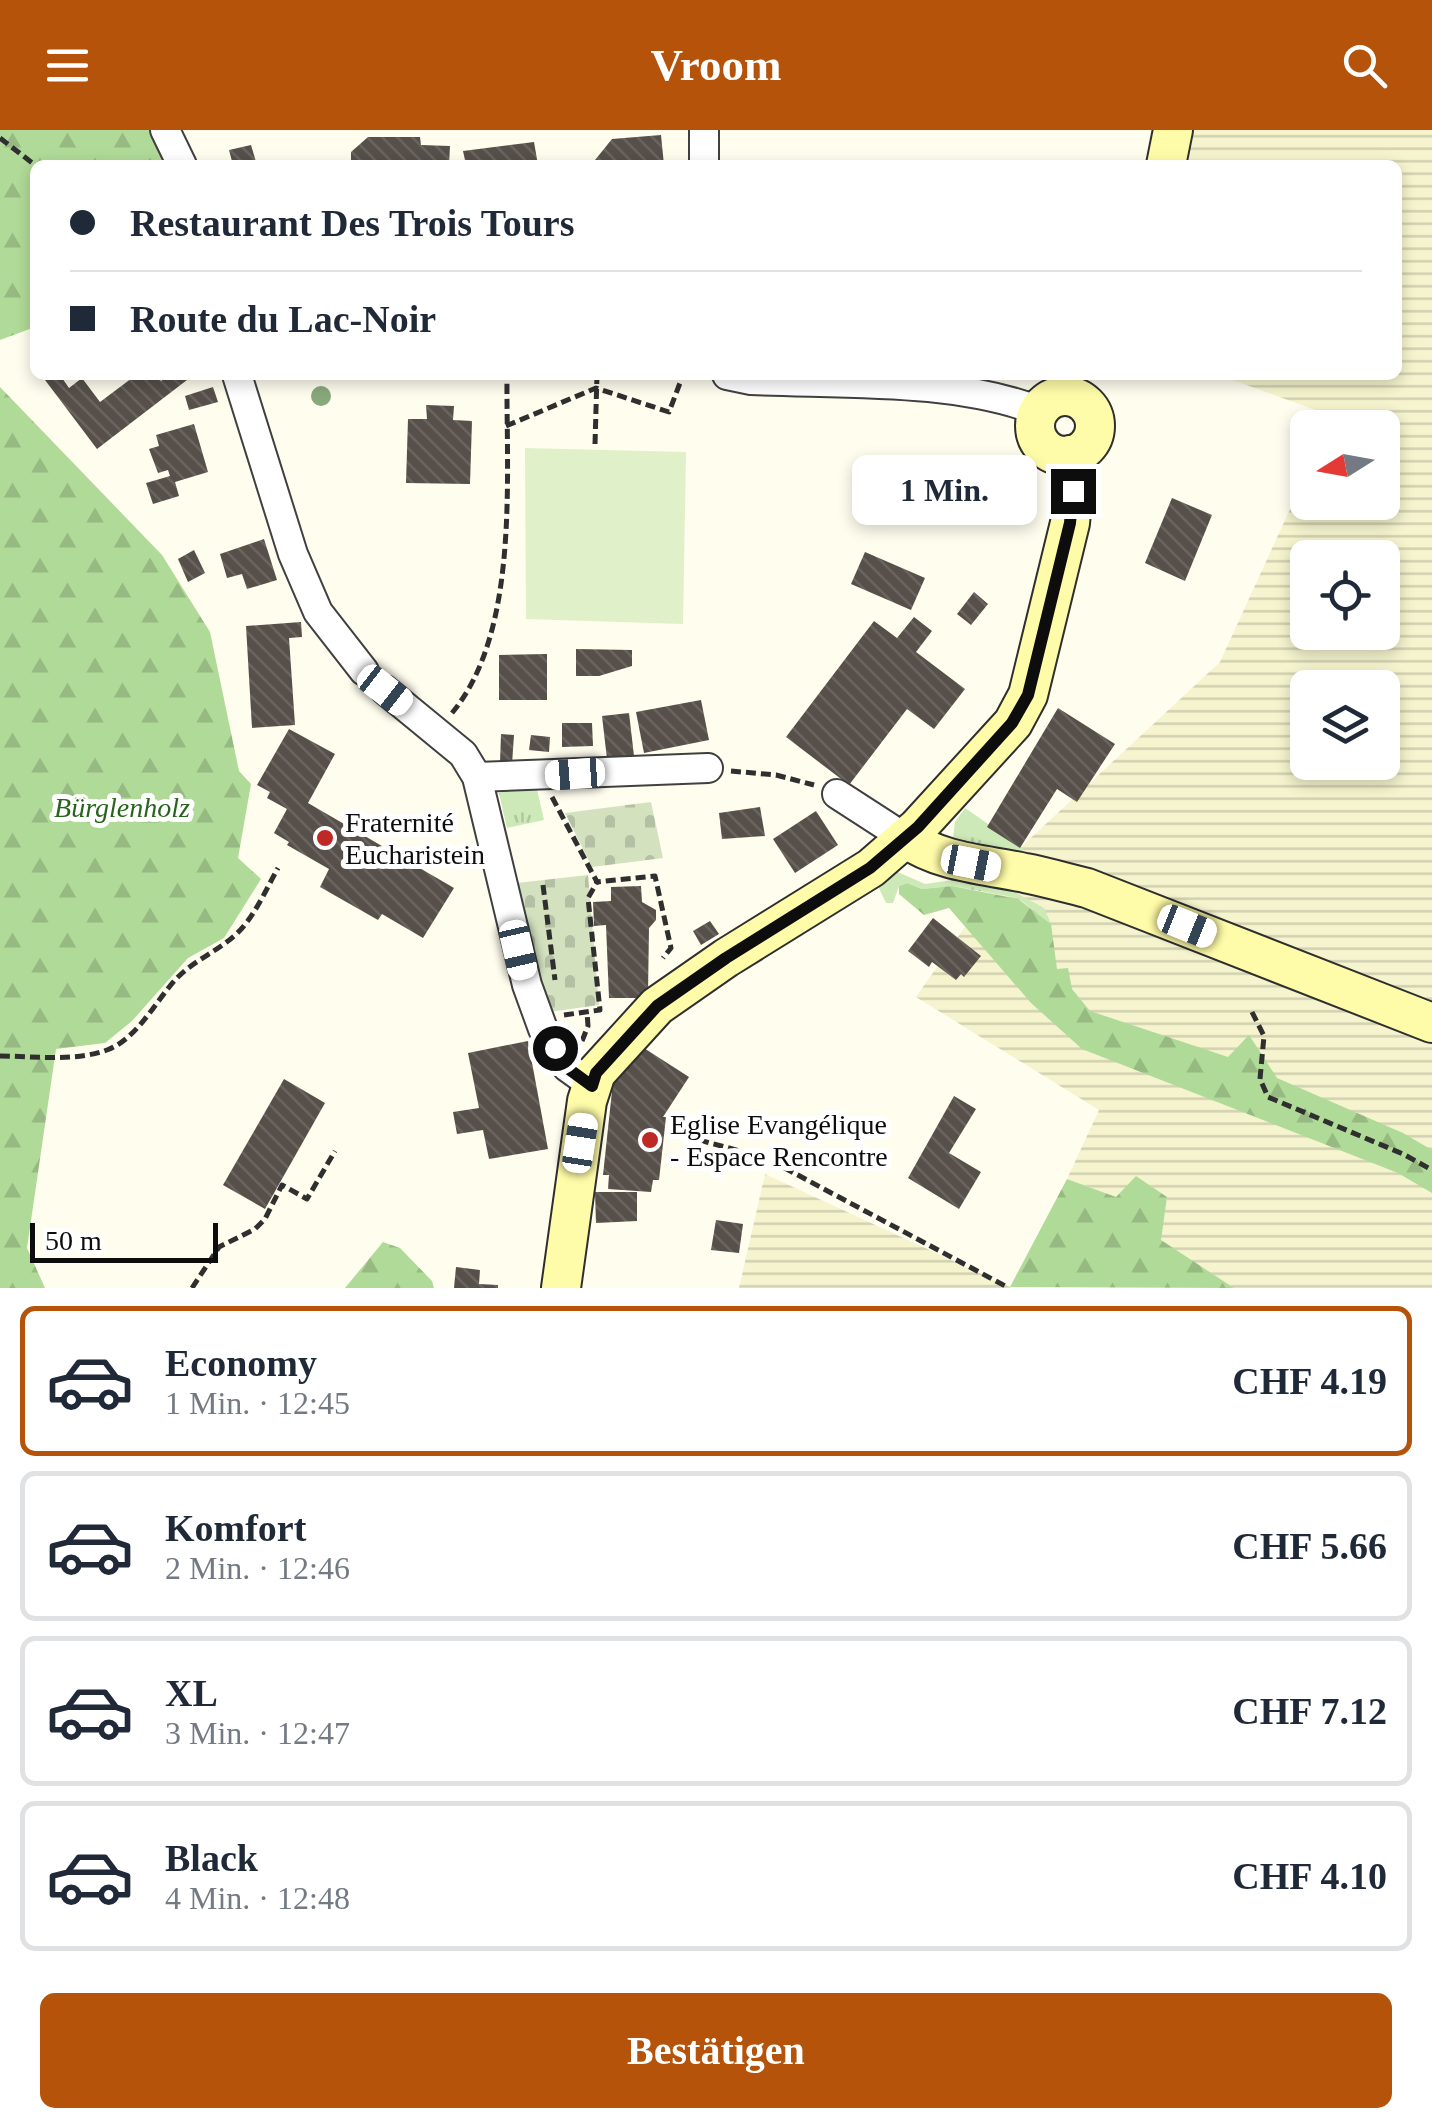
<!DOCTYPE html>
<html lang="de">
<head>
<meta charset="utf-8">
<style>
  body { margin:0; font-family:"Times New Roman",serif; background:#f6f6f7; color:#1f2937; height:100vh; display:flex; flex-direction:column; font-size:38px; white-space:nowrap }
  * { box-sizing:border-box; margin:0 }
  p { font-size:32px; color:#747a83 }
  .icon { flex:none; width:55px; height:55px; fill:none; stroke:currentColor; stroke-width:2; stroke-linecap:round; stroke-linejoin:round }
  .map { position:relative; height:1158px; overflow:hidden }
  .side { display:flex; flex-direction:column; background:#fff; flex:1 }
  .side>* { flex:none }
  .hud { position:absolute; left:30px; top:30px; width:1372px; height:220px; border-radius:15px; box-shadow:0 5px 15px #0003; display:grid; align-content:center; height:220px; padding:0 40px; background:#fff }
  .needle { width:65px; rotate:259deg }
  .buttons { position:absolute; left:1290px; top:280px; display:grid; gap:20px }
  .buttons a { display:grid; place-items:center; width:110px; height:110px; border-radius:15px; background:#fff; box-shadow:0 5px 15px #0003; font-size:50px }
  .scale { position:absolute; left:30px; bottom:25px; width:188px; box-sizing:border-box; padding-left:10px; border:5px solid #0d0d0d; border-top:0; font-size:28px; line-height:35px; white-space:nowrap; color:#0d0d0d; -webkit-text-stroke:8px #fff; paint-order:stroke }
  .end { position:absolute; width:45px; height:45px; margin:-22px; border:12px solid #0d0d0d; background:#fff; box-shadow:0 0 0 5px #fff }
  .from { border-radius:50% }
  .bubble { position:absolute; height:70px; border-radius:15px; background:#fff; box-shadow:0 5px 15px #0003; font-size:32px; font-weight:700; line-height:70px; text-align:center }
  .car { position:absolute; width:30px; height:60px; margin:-30px -15px; border-radius:12px; box-shadow:0 0 8px 2px #0007; background:linear-gradient(#fff 24%,#345 0 40%,#fff 0 76%,#345 0 86%,#fff 0) }
  .hud b { display:flex; align-items:center; gap:35px; height:95px; font-size:38px }
  .hud b+b { border-top:2px solid #e0e1e3 }
  .hud i { width:25px; height:25px; background:#1f2937 }
  ul { padding:18px 0 0; list-style:none }
  li { display:flex; align-items:center; gap:30px; height:150px; margin:0 20px 15px; padding:0 20px; border:5px solid #e0e1e3; border-radius:15px }
  li div { flex:1 }
  li b { display:block; font-size:38px }
  li em { font-style:normal; font-weight:700 }
  li.current { border-color:#b45309 }
  li>.icon { width:90px; height:90px; stroke-width:1.5 }
  .cta { display:flex; gap:20px; margin-top:auto; padding:20px 40px }
  .cta a { flex:1; height:115px; border-radius:15px; background:#b45309; color:#fff; font-size:40px; font-weight:700; line-height:115px; text-align:center }
  header { display:flex; justify-content:space-between; align-items:center; height:130px; padding:0 40px; background:#b45309; color:#fff; font-size:45px; font-weight:700 }
  .map>svg:first-child { display:block }
  .farmland { fill:url(#farmland-rules); fill-rule:evenodd }
  .grass { fill:url(#grass-tufts) }
  .forest { fill:url(#forest-firs) }
  .cemetery { fill:url(#cemetery-stones) }
  .pitch { fill:#e0f0c9 }
  .building { fill:url(#building-back-hatch) }
  .lines { fill:none; stroke-linecap:round; stroke-linejoin:round }
  .street-casing { stroke:#404040; stroke-width:32 }
  .secondary-casing { stroke:#2f2f2f; stroke-width:42 }
  .path { stroke:#2f2f2f; stroke-width:5; stroke-dasharray:10 5; stroke-linecap:butt }
  .street { stroke:#fff; stroke-width:28 }
  .secondary { stroke:#fffca9; stroke-width:38 }
  .tree { fill:#88a97b }
  .route { stroke:#0d0d0d; stroke-width:12 }
  .poi-dot { fill:#be2925; stroke:#fff; stroke-width:4 }
  .labels { text-anchor:middle; stroke-width:10; stroke-linejoin:round; paint-order:stroke }
  .park-label { font-size:28px; font-style:italic; fill:#27651d; stroke:#fff }
  .poi-label { font-size:28px; fill:#0d0d0d; stroke:#fff; text-anchor:start }
</style>
</head>
<body>
<header><svg class="icon" aria-label="menu" viewBox="0 0 24 24"><path d="M4 6h16M4 12h16M4 18h16"/></svg>Vroom<svg class="icon" aria-label="search" viewBox="0 0 24 24"><circle cx="10" cy="10" r="6"/><path d="M15 15l6 6"/></svg></header>
<div class="map">
<svg width="1432" height="1158" viewBox="0 0 1432 1158">
  <defs>
    <pattern id="farmland-rules" width="6" height="5" patternUnits="userSpaceOnUse" patternTransform="scale(2.5)"><rect width="6" height="5" fill="#f5f4ce"/><path d="M0 2.5h6" fill="none" stroke="#d1d0b0"/></pattern>
    <pattern id="grass-tufts" width="24" height="20" patternUnits="userSpaceOnUse" patternTransform="scale(2.5)"><rect width="24" height="20" fill="#cde9b7"/><path d="M3 7l-1-3M5 7V3M7 7l1-3M15 17l-1-3M17 17v-4M19 17l1-3" fill="none" stroke="#afc79c"/></pattern>
    <pattern id="forest-firs" width="22" height="20" patternUnits="userSpaceOnUse" patternTransform="scale(2.5)"><rect width="22" height="20" fill="#b0da97"/><path d="M5 1l3.5 6h-7zM16 11l3.5 6h-7z" fill="#96ba81"/></pattern>
    <pattern id="cemetery-stones" width="16" height="16" patternUnits="userSpaceOnUse" patternTransform="scale(2.5)"><rect width="16" height="16" fill="#d3e1bf"/><path d="M2 7V4a2 2 0 0 1 4 0v3zM10 15v-3a2 2 0 0 1 4 0v3z" fill="#b4c0a3"/></pattern>
    <pattern id="building-back-hatch" width="6" height="6" patternUnits="userSpaceOnUse" patternTransform="scale(2.5)"><rect width="6" height="6" fill="#564f4a"/><path d="M-1 5l2 2M0 0l6 6M5-1l2 2" fill="none" stroke="#696460"/></pattern>
  </defs>
  <rect width="100%" height="100%" fill="#fffdee"/>
  <g class="farmland">
    <path d="M 1151,0 L 1432,0 L 1432,1158 L 1234,1158 L 1160,1110 L 1167,1067 L 1137,1047 L 1116,1067 L 1067,1049 L 1099,980 L 916,867 L 1020,718 L 1220,532 L 1307,342 L 1308,372 L 1382,372 L 1382,298 L 1328,297 L 1332,286 L 1219,245 L 1398,245 L 1398,35 L 1150,35 ZM 1308,428 L 1382,428 L 1382,502 L 1308,502 ZM 1308,558 L 1382,558 L 1382,632 L 1308,632 Z"/>
    <path d="M 765,1044 L 1012,1158 L 739,1158 Z"/>
  </g>
  <g class="grass">
    <path d="M 536,655 L 544,690 L 507,698 L 499,663 Z"/>
    <path d="M 965,678 L 1024,719 L 1017,729 L 953,708 L 955,692 Z"/>
    <path d="M 893,740 L 925,754 L 953,750 L 1011,760 L 1044,778 L 1051,794 L 1018,768 L 952,756 L 922,759 L 907,753 L 899,756 L 893,773 L 886,773 L 877,754 Z"/>
  </g>
  <g class="forest">
    <path d="M 0,0 L 161,0 L 177,35 L 35,35 L 35,197 L 0,210 Z"/>
    <path d="M 0,257 L 162,425 L 210,502 L 239,641 L 251,654 L 238,728 L 261,749 L 224,808 L 188,828 L 132,891 L 105,913 L 56,919 L 27,1118 L 45,1158 L 0,1158 Z"/>
    <path d="M 907,753 L 922,759 L 952,756 L 1018,769 L 1051,794 L 1057,839 L 1068,838 L 1072,859 L 1090,881 L 1228,927 L 1249,905 L 1277,948 L 1403,1003 L 1432,1020 L 1432,1063 L 1398,1043 L 1082,919 L 1031,873 L 949,778 L 924,785 L 899,764 L 899,756 Z"/>
    <path d="M 1136,1046 L 1167,1067 L 1161,1110 L 1234,1158 L 1010,1157 L 1067,1049 L 1116,1067 Z"/>
    <path d="M 383,1112 L 400,1118 L 432,1151 L 434,1158 L 345,1158 Z"/>
  </g>
  <g class="cemetery">
    <path d="M 651,672 L 663,728 L 592,737 L 565,683 Z"/>
    <path d="M 588,745 L 599,875 L 549,882 L 517,753 Z"/>
  </g>
  <path class="pitch" d="M 525,318 L 686,322 L 683,494 L 526,489 Z"/>
  <g class="building">
    <path d="M 661,5 L 664,35 L 591,35 L 612,9 Z"/>
    <path d="M 368,7 L 420,7 L 421,15 L 450,16 L 449,35 L 351,35 L 351,22 Z"/>
    <path d="M 534,12 L 538,35 L 466,35 L 463,21 Z"/>
    <path d="M 251,15 L 257,35 L 233,35 L 229,20 Z"/>
    <path d="M 52,245 L 60,245 L 69,258 L 82,248 L 100,272 L 136,245 L 156,245 L 161,251 L 168,245 L 183,245 L 187,250 L 97,319 L 45,250 Z"/>
    <path d="M 213,257 L 218,272 L 189,280 L 185,266 Z"/>
    <path d="M 426,275 L 454,276 L 453,290 L 472,291 L 470,354 L 406,353 L 408,289 L 427,289 Z"/>
    <path d="M 194,294 L 208,342 L 175,352 L 179,366 L 153,374 L 146,353 L 170,346 L 168,340 L 158,343 L 149,319 L 159,316 L 156,305 Z"/>
    <path d="M 1172,368 L 1212,385 L 1185,451 L 1145,433 Z"/>
    <path d="M 264,409 L 277,450 L 247,459 L 242,444 L 227,448 L 220,424 Z"/>
    <path d="M 194,420 L 205,443 L 188,452 L 178,429 Z"/>
    <path d="M 865,422 L 925,448 L 911,480 L 851,454 Z"/>
    <path d="M 974,462 L 988,474 L 971,495 L 957,484 Z"/>
    <path d="M 914,487 L 932,501 L 916,522 L 965,559 L 934,599 L 907,579 L 849,655 L 786,607 L 874,491 L 897,508 Z"/>
    <path d="M 301,492 L 302,507 L 289,508 L 295,595 L 252,598 L 246,496 Z"/>
    <path d="M 576,519 L 632,520 L 632,536 L 599,546 L 576,546 Z"/>
    <path d="M 547,524 L 547,570 L 499,570 L 499,525 Z"/>
    <path d="M 701,570 L 709,610 L 644,623 L 636,582 Z"/>
    <path d="M 1058,578 L 1115,614 L 1077,672 L 1057,659 L 1020,718 L 987,697 Z"/>
    <path d="M 629,583 L 634,626 L 607,629 L 602,586 Z"/>
    <path d="M 562,593 L 592,593 L 593,616 L 562,617 Z"/>
    <path d="M 289,599 L 335,624 L 308,673 L 454,758 L 423,808 L 382,784 L 378,790 L 320,757 L 329,739 L 287,715 L 289,712 L 274,703 L 287,679 L 267,668 L 270,662 L 257,655 Z"/>
    <path d="M 501,604 L 514,605 L 512,634 L 500,633 Z"/>
    <path d="M 531,605 L 550,607 L 549,622 L 529,620 Z"/>
    <path d="M 760,677 L 765,706 L 722,709 L 719,683 Z"/>
    <path d="M 816,681 L 838,715 L 795,743 L 773,709 Z"/>
    <path d="M 641,756 L 642,772 L 656,780 L 656,790 L 649,798 L 648,863 L 643,868 L 609,868 L 606,795 L 594,796 L 593,772 L 611,771 L 611,757 Z"/>
    <path d="M 933,788 L 981,826 L 964,847 L 961,844 L 956,850 L 932,832 L 929,837 L 908,821 Z"/>
    <path d="M 710,791 L 719,804 L 701,815 L 693,801 Z"/>
    <path d="M 528,911 L 548,1019 L 489,1029 L 483,1000 L 457,1004 L 453,982 L 479,978 L 468,923 Z"/>
    <path d="M 633,911 L 689,947 L 663,987 L 666,987 L 659,1050 L 653,1050 L 651,1062 L 608,1059 L 609,1045 L 603,1045 L 612,961 L 603,955 Z"/>
    <path d="M 284,949 L 325,973 L 265,1079 L 223,1055 Z"/>
    <path d="M 954,966 L 976,979 L 949,1023 L 981,1042 L 959,1079 L 908,1048 Z"/>
    <path d="M 595,1062 L 637,1062 L 637,1091 L 596,1093 Z"/>
    <path d="M 716,1090 L 743,1094 L 739,1123 L 711,1120 Z"/>
    <path d="M 456,1137 L 480,1140 L 479,1154 L 498,1155 L 498,1158 L 454,1158 Z"/>
  </g>
  <g class="lines">
    <defs>
      <g id="street">
        <path d="M 165,0 L 182,35"/>
        <path d="M 704,0 L 704,35"/>
        <path d="M 237,245 L 293,424 L 318,482 L 364,541"/>
        <path d="M 727,245 L 751,250 C 842,254 955,248 1039,281"/>
        <path d="M 385,560 L 463,624 L 477,647 L 527,855 L 543,899 L 567,937 L 592,955"/>
        <path d="M 477,647 L 708,638"/>
        <path d="M 837,664 L 905,708"/>
      </g>
      <g id="secondary">
        <path d="M 1166,35 L 1173,0"/>
        <circle cx="1065" cy="296" r="30"/>
        <path d="M 905,708 C 942,733 983,734 1025,743 C 1046,747 1066,753 1087,758 L 1432,893"/>
        <path d="M 561,1158 L 587,971 L 596,943 L 657,876 L 726,828 L 871,738 L 918,697 L 1013,593 L 1028,565 L 1070,393 L 1073,361 L 1070,325"/>
      </g>
    </defs>
    <use href="#street" class="street-casing"/>
    <use href="#secondary" class="secondary-casing"/>
    <g class="path">
      <path d="M 0,8 L 35,35"/>
      <path d="M 506,296 L 596,258 L 669,282 L 683,245"/>
      <path d="M 595,314 L 597,245"/>
      <path d="M 452,583 C 520,501 506,346 507,245"/>
      <path d="M 731,641 L 776,645 L 814,655"/>
      <path d="M 552,667 L 597,752 L 655,746 L 671,818 L 663,828"/>
      <path d="M 543,755 L 555,850"/>
      <path d="M 1252,882 L 1264,906 L 1260,949 L 1268,967 L 1403,1024 L 1432,1040"/>
      <path d="M 564,885 L 600,880 L 588,768 L 597,752"/>
      <path d="M 582,911 L 588,896 L 587,882"/>
      <path d="M 0,926 C 35,926 74,932 107,920 C 137,909 155,872 176,849 C 198,826 228,818 247,792 C 259,776 268,756 278,738"/>
      <path d="M 699,1010 L 766,1028 L 1009,1158"/>
      <path d="M 192,1158 L 219,1117 L 255,1099 L 265,1089 L 282,1055 L 307,1069 L 335,1021"/>
    </g>
    <use href="#street" class="street"/>
    <use href="#secondary" class="secondary"/>
  </g>
  <circle class="tree" cx="321" cy="266" r="10"/>
  <g class="lines">
    <path class="route" d="M 555,918 L 566,937 L 592,956 L 596,943 L 657,876 L 726,828 L 870,738 L 918,697 L 1012,593 L 1028,565 L 1070,393 L 1073,361"/>
  </g>
  <g class="poi-dot">
    <circle cx="325" cy="708" r="10"/>
    <circle cx="650" cy="1010" r="10"/>
  </g>
  <g class="labels">
    <g class="park-label">
      <text x="122" y="687">Bürglenholz</text>
    </g>
    <g class="poi-label">
      <text x="345" y="702">Fraternité<tspan x="345" dy="32">Eucharistein</tspan></text>
      <text x="670" y="1004">Eglise Evangélique<tspan x="670" dy="32">- Espace Rencontre</tspan></text>
    </g>
  </g>
</svg>
<div class="buttons">
<a><svg class="needle" viewBox="-14 -14 28 28"><path d="M0-13l5 13h-10z" fill="#e53935"/><path d="M0 13l5-13h-10z" fill="#747a83"/></svg></a>
<a><svg class="icon" aria-label="locate" viewBox="0 0 24 24"><circle cx="12" cy="12" r="6"/><path d="M12 2v4M12 18v4M2 12h4M18 12h4"/></svg></a>
<a><svg class="icon" aria-label="layers" viewBox="0 0 24 24"><path d="M12 4l9 5-9 5-9-5zM3 14l9 5 9-5"/></svg></a>
</div>
<div class="scale">50 m</div>
<i class="end from" style="left:555px;top:918px"></i>
<i class="end" style="left:1073px;top:361px"></i>
<div class="bubble" style="left:852px;top:325px;width:185px">1 Min.</div>
<i class="car" style="left:385px;top:560px;rotate:128deg"></i>
<i class="car" style="left:575px;top:644px;rotate:266deg"></i>
<i class="car" style="left:971px;top:733px;rotate:101deg"></i>
<i class="car" style="left:1187px;top:796px;rotate:112deg"></i>
<i class="car" style="left:518px;top:820px;rotate:167deg"></i>
<i class="car" style="left:580px;top:1013px;rotate:9deg"></i>
<div class="hud">
<b><i class="from"></i>Restaurant Des Trois Tours</b>
<b><i></i>Route du Lac-Noir</b>
</div>
</div>
<section class="side">
<ul>
<li class="current"><svg class="icon" aria-label="car" viewBox="0 0 24 24"><path d="M5 17H2v-5l4-1 3-4h7l3 4 3 1v5h-3M9 17h6M6 11h13"/><circle cx="7" cy="17" r="2"/><circle cx="17" cy="17" r="2"/></svg><div><b>Economy</b><p>1 Min. · 12:45</p></div><em>CHF 4.19</em></li>
<li><svg class="icon" aria-label="car" viewBox="0 0 24 24"><path d="M5 17H2v-5l4-1 3-4h7l3 4 3 1v5h-3M9 17h6M6 11h13"/><circle cx="7" cy="17" r="2"/><circle cx="17" cy="17" r="2"/></svg><div><b>Komfort</b><p>2 Min. · 12:46</p></div><em>CHF 5.66</em></li>
<li><svg class="icon" aria-label="car" viewBox="0 0 24 24"><path d="M5 17H2v-5l4-1 3-4h7l3 4 3 1v5h-3M9 17h6M6 11h13"/><circle cx="7" cy="17" r="2"/><circle cx="17" cy="17" r="2"/></svg><div><b>XL</b><p>3 Min. · 12:47</p></div><em>CHF 7.12</em></li>
<li><svg class="icon" aria-label="car" viewBox="0 0 24 24"><path d="M5 17H2v-5l4-1 3-4h7l3 4 3 1v5h-3M9 17h6M6 11h13"/><circle cx="7" cy="17" r="2"/><circle cx="17" cy="17" r="2"/></svg><div><b>Black</b><p>4 Min. · 12:48</p></div><em>CHF 4.10</em></li>
</ul>
<div class="cta"><a>Bestätigen</a></div>
</section>
</body>
</html>
